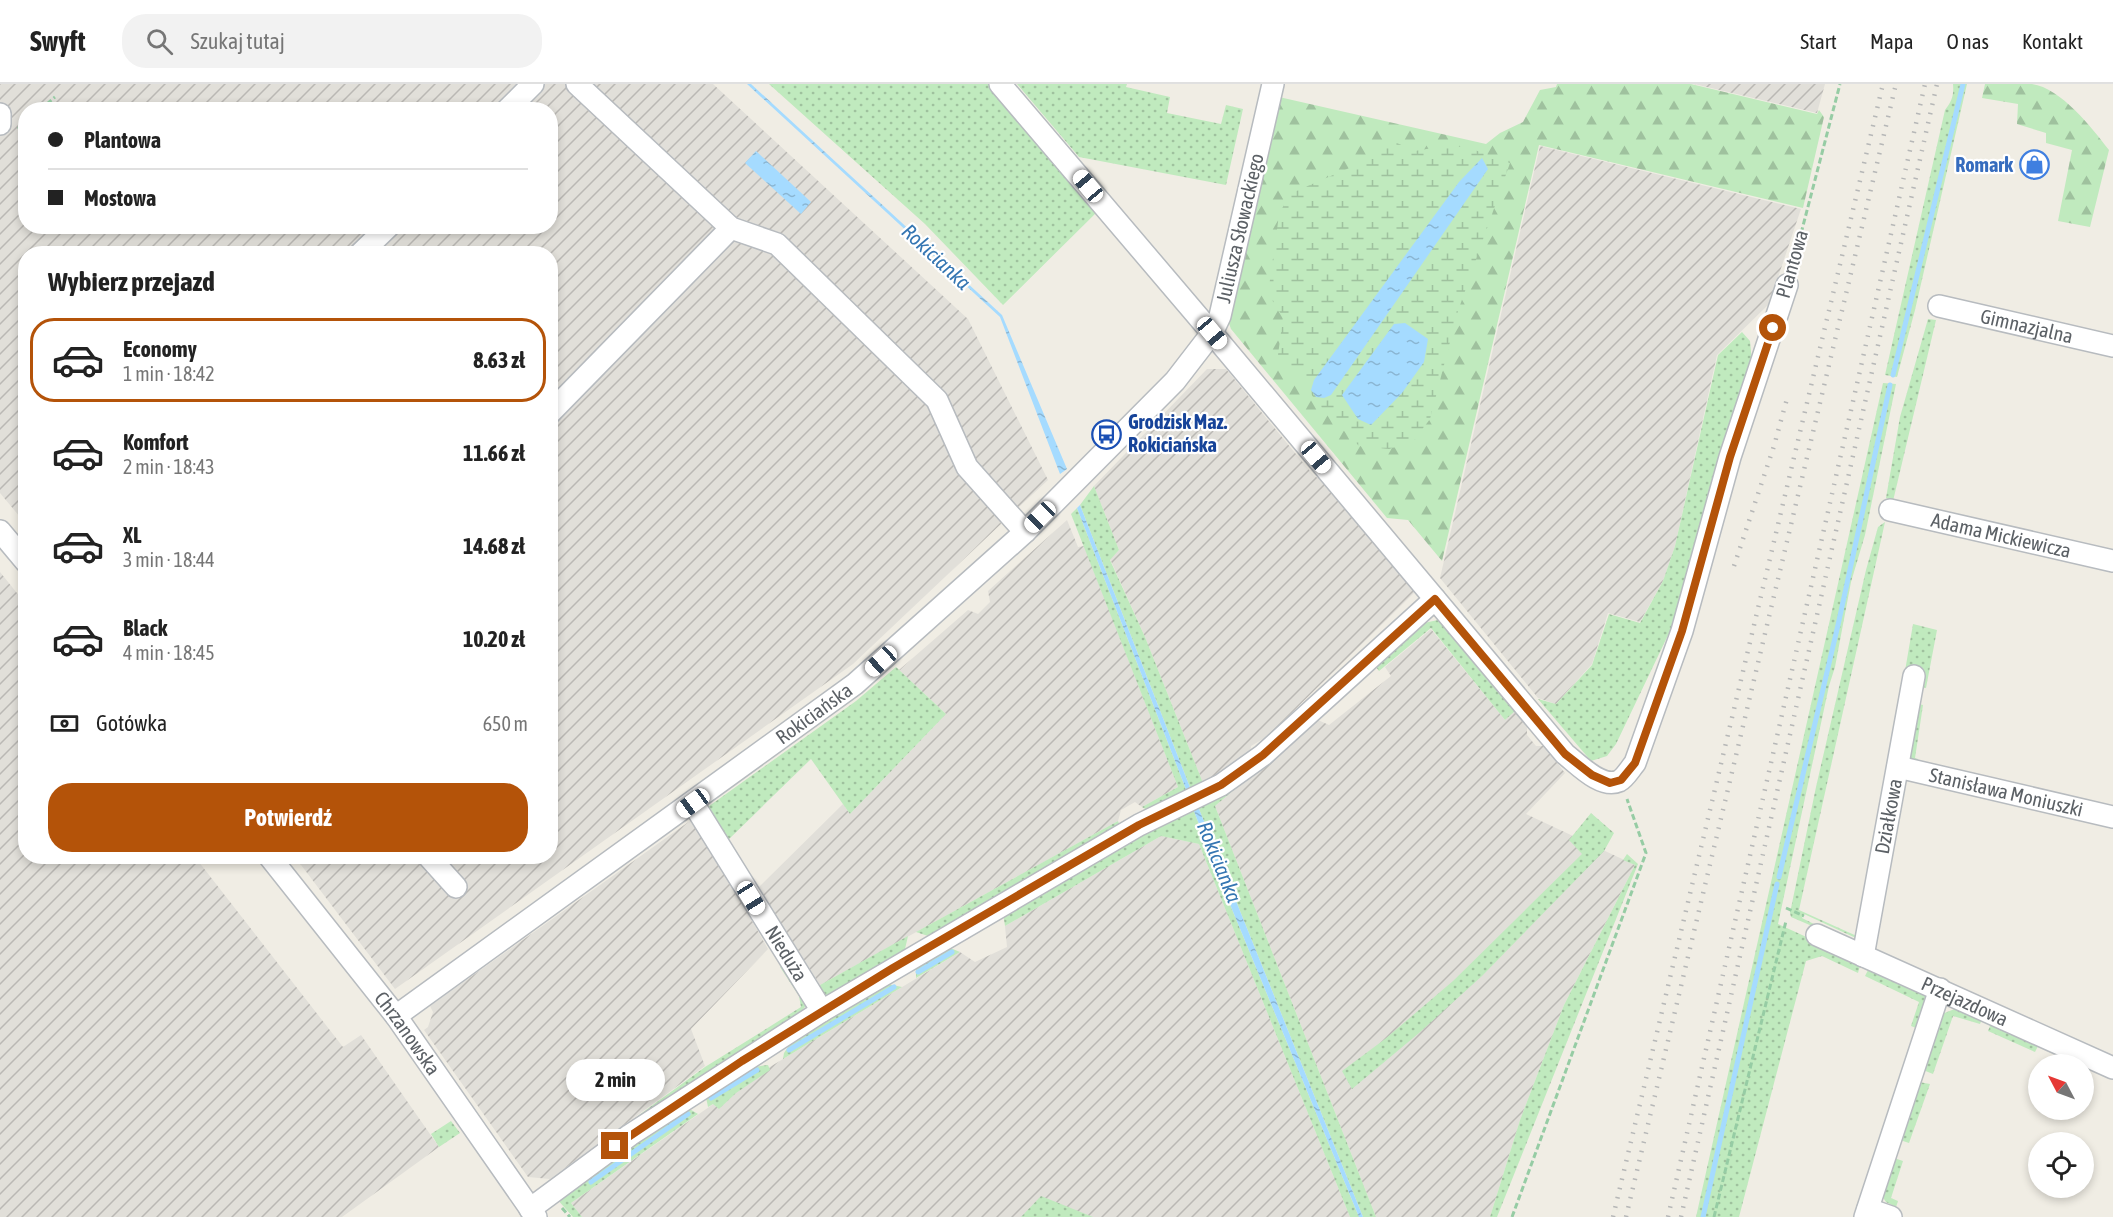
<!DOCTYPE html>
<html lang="pl">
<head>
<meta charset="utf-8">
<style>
  body { margin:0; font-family:"Asap Condensed",sans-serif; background:#f2f2f2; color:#222; height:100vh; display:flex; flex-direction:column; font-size:22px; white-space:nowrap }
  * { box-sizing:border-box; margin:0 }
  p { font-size:20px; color:#767676 }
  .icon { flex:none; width:33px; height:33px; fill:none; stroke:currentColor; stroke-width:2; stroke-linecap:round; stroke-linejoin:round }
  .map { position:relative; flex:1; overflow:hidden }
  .panel { position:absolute; left:18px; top:162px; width:540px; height:618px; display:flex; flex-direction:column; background:#fff; border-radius:24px; box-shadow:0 3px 9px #0003 }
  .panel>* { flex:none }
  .banner { position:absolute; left:18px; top:18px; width:540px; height:132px; border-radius:24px; box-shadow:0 3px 9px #0003; display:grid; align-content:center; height:132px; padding:0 30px; background:#fff }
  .needle { width:39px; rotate:311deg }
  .controls { position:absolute; left:2028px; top:970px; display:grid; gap:12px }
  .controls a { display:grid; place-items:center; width:66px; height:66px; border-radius:50%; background:#fff; box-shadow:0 3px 9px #0003; font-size:30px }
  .end { position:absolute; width:27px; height:27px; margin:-14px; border:8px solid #b45309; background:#fff; box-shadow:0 0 0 3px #fff }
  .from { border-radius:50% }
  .bubble { position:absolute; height:42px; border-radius:21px; background:#fff; box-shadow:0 3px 9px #0003; font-size:20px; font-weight:700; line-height:42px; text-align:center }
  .car { position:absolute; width:18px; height:36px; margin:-18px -9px; border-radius:8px; box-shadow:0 0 4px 2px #0007; background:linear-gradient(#fff 24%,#345 0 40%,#fff 0 76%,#345 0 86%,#fff 0) }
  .banner b { display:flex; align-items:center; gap:21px; height:57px; font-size:22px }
  .banner b+b { border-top:2px solid #e0e0e0 }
  .banner i { width:15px; height:15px; background:#222 }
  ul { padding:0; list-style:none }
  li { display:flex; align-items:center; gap:18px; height:84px; margin:0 12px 9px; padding:0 18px; border:3px solid transparent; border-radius:24px }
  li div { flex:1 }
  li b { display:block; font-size:22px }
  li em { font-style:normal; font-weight:700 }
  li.selected { border-color:#b45309 }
  li>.icon { width:54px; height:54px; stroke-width:1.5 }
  h2 { padding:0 30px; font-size:27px; line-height:72px }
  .pay { display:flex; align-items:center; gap:15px; height:66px; padding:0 30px; font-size:22px }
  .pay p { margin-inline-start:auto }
  .button { display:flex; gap:12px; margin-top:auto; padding:12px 30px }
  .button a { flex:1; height:69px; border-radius:24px; background:#b45309; color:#fff; font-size:24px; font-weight:700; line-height:69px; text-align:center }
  header { display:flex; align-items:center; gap:36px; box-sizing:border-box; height:84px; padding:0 30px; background:#fff; border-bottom:2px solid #e0e0e0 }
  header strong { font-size:28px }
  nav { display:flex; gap:33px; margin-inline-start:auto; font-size:21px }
  .search { width:420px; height:54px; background:#f2f2f2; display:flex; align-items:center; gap:15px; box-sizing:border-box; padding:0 21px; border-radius:24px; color:#767676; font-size:22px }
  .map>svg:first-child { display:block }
  .industrial { fill:url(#industrial-furrows); fill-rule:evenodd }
  .grass { fill:url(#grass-dots) }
  .forest { fill:url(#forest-firs) }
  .wetland { fill:url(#wetland-marsh) }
  .water { fill:url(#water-ripples) }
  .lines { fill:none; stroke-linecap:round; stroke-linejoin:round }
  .stream { stroke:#a5dbff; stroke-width:5 }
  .minor-casing { stroke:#b7bbbf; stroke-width:24 }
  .path { stroke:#96cca4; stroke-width:3; stroke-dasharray:6 3; stroke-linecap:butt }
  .minor { stroke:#fff; stroke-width:21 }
  .rail { stroke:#b6b7b7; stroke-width:4.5; stroke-dasharray:1.5 8; stroke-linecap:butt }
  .route { stroke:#b45309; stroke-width:8 }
  .labels { text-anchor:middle; stroke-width:4.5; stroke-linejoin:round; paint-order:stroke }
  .shop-label { font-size:20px; font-weight:bold; fill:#366cbe; stroke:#fff; text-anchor:end }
  .street-label { font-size:20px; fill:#5c6166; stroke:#fff }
  .transit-label { font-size:20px; font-weight:bold; fill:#164399; stroke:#fff; text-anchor:start }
  .water-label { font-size:21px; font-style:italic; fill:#3576b2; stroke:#fff }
</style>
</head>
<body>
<header>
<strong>Swyft</strong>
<div class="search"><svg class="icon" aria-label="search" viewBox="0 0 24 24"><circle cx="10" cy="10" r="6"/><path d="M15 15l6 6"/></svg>Szukaj tutaj</div>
<nav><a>Start</a><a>Mapa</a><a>O nas</a><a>Kontakt</a></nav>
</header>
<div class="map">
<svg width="2113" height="1133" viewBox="0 0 2113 1133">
  <defs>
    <pattern id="industrial-furrows" width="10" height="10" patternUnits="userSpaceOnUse" patternTransform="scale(1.5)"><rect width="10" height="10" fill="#e1dfd9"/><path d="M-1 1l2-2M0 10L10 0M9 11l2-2" fill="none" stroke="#bab8b4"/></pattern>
    <pattern id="grass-dots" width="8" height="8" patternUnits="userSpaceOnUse" patternTransform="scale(1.5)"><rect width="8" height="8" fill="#c0eabe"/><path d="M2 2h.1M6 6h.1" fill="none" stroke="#9fc19e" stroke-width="1.8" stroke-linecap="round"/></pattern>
    <pattern id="forest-firs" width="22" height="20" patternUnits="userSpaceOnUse" patternTransform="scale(1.5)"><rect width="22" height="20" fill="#c0eabe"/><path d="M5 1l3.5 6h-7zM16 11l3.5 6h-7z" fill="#9fc19e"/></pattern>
    <pattern id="wetland-marsh" width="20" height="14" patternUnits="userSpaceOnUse" patternTransform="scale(1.5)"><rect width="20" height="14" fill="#c0eabe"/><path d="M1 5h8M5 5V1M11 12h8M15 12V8" fill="none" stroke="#9fc19e"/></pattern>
    <pattern id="water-ripples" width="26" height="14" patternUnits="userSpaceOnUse" patternTransform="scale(1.5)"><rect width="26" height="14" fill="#a5dbff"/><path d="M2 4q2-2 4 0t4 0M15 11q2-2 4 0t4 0" fill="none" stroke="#8ab5d2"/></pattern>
  </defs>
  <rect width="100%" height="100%" fill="#f0ede4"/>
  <g class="industrial">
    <path d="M 0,0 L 713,0 L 968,235 L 1048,396 L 1019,423 L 1010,421 L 998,431 L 1001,440 L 853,580 L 395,905 L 295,773 L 550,772 L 550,170 L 26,170 L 25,439 L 0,409 ZM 26,26 L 550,26 L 550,142 L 26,142 Z"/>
    <path d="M 1694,0 L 1825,0 L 1817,29 Z"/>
    <path d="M 1540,62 L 1801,125 L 1769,220 L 1717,271 L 1675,462 L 1663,497 L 1640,538 L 1608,529 L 1592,580 L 1556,620 L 1538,614 L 1440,494 Z"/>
    <path d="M 1207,285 L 1226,285 L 1314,392 L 1330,400 L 1417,506 L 1268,652 L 1251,662 L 1250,669 L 1203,699 L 1145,553 L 1110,475 L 1119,466 L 1094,402 Z"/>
    <path d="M 1067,436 L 1078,463 L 1084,462 L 1178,703 L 1142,723 L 1135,718 L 1121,726 L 1118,737 L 820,901 L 786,847 L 781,847 L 755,807 L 843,720 L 850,730 L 946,630 L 899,586 L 968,526 L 978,530 L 990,518 L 988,507 Z"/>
    <path d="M 0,488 L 25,519 L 26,772 L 195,773 L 343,963 L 361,951 L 439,1063 L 342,1133 L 0,1133 Z"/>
    <path d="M 1431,545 L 1505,636 L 1515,626 L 1527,639 L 1527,651 L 1536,662 L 1544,662 L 1565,689 L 1526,730 L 1635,781 L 1564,921 L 1520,1036 L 1490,1133 L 1376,1133 L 1215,722 L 1318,636 L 1329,641 L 1391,592 L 1385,583 Z"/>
    <path d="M 694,734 L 768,865 L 691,945 L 705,982 L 550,1095 L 528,1093 L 424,946 L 428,943 L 433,928 L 430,922 Z"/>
    <path d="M 1161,752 L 1199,760 L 1350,1133 L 582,1133 L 571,1119 L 745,998 L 960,868 L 975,878 L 1007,863 L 1005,842 Z"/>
  </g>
  <g class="grass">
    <path d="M 769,0 L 993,0 L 1098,127 L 1003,221 L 925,140 Z"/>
    <path d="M 1017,0 L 1127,0 L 1126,3 L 1170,13 L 1167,29 L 1221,40 L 1226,21 L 1243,25 L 1226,101 L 1079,73 Z"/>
    <path d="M 1953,0 L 1967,0 L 1915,226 L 1897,293 L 1885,291 L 1945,26 C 1952,17 1954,11 1953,0 Z"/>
    <path d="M 1928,235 L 1936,236 L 1893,417 L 1886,414 L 1900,333 Z"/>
    <path d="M 1742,248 L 1750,257 L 1752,278 L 1670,547 L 1616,660 L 1607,672 L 1591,677 L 1538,615 L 1556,620 L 1592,581 L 1609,530 L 1640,539 L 1663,497 L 1675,462 L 1718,271 Z"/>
    <path d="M 1883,299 L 1896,300 L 1865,451 L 1851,498 L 1835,583 L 1829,602 L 1778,840 L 1861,878 L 1858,889 L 1822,872 L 1806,877 L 1739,1133 L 1696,1133 Z"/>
    <path d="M 1094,402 L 1119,466 L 1110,476 L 1145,553 L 1203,699 L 1191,706 L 1080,421 Z"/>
    <path d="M 1077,424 L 1187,708 L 1147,726 L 1142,723 L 1178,703 L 1071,430 Z"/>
    <path d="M 1885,438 L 1799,826 L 1859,853 L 1858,855 L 1804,830 L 1802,834 L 1820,843 L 1819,845 L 1791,833 L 1790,829 L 1816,703 L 1866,486 L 1878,443 Z"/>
    <path d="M 1438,536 L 1443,538 L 1516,626 L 1505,636 L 1431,544 L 1379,587 L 1373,579 L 1424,539 Z"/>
    <path d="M 1913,540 L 1937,546 L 1926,604 L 1920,603 L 1919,591 L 1905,587 Z"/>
    <path d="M 896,583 L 946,630 L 850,730 L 811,675 L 725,759 L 705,725 L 856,617 Z"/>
    <path d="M 1915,619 L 1923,621 L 1915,674 L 1918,675 L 1917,681 L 1911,679 L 1906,668 Z"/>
    <path d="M 1255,688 L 1215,722 L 1376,1133 L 1363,1133 L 1197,720 Z"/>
    <path d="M 1192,722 L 1229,818 L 1359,1133 L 1350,1133 L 1199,760 L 1161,752 L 1005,842 L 1003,829 Z"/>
    <path d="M 1591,729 L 1614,749 L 1604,767 L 1482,892 L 1419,949 L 1352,1005 L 1342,987 L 1385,955 L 1453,897 L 1582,770 L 1569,756 Z"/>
    <path d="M 1118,737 L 1120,742 L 928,852 L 916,848 Z"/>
    <path d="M 1627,770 L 1638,780 L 1497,1133 L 1490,1133 L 1520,1036 L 1564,921 L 1635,781 L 1623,776 Z"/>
    <path d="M 908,852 L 905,865 L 827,912 L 822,912 L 820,901 Z"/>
    <path d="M 948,863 L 960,868 L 916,894 L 916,882 Z"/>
    <path d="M 786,879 L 807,920 L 799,931 L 635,1034 L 705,983 L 801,923 L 799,912 L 780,883 Z"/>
    <path d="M 1870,882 L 1922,907 L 1926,913 L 1916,944 L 1911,942 L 1919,918 L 1865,892 Z"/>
    <path d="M 888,900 L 902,903 L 783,975 L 784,969 L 792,957 Z"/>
    <path d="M 1957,924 L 1983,933 L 1980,940 L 1953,932 L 1933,990 L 1923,986 L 1942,930 Z"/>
    <path d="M 1992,937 L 2040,958 L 2035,968 L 1988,947 Z"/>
    <path d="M 768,981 L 770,986 L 736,1009 L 719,1025 L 713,1020 L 708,1023 L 706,1013 L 754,983 Z"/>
    <path d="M 1919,998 L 1930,1000 L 1909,1059 L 1900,1056 Z"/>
    <path d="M 688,1024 L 698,1030 L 571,1119 L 582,1133 L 573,1133 L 556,1114 Z"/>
    <path d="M 451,1037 L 460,1049 L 439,1063 L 431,1050 Z"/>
    <path d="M 1894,1074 L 1903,1077 L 1891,1114 L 1898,1117 L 1896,1123 L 1886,1118 L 1882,1112 Z"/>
    <path d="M 1041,1112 L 1093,1133 L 1021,1133 Z"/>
  </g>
  <g class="forest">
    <path d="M 1557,0 L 1691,0 L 1817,30 L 1819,26 L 1824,33 L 1803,124 L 1539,61 L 1442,477 L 1408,436 L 1387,434 L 1231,245 L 1227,234 L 1279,13 L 1486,60 L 1500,49 L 1523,38 L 1540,6 L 1556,3 Z"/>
    <path d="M 1985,0 C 2000,0 2017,0 2032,0 C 2061,4 2092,44 2109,66 L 2090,143 L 2058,137 L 2072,66 L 2046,59 L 2046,49 L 2017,40 L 2018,20 L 1982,14 Z"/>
  </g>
  <path class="wetland" d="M 1388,55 L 1415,67 L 1450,61 L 1472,65 L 1510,79 L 1458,227 L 1430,335 L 1413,358 L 1389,365 L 1359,362 L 1319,321 L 1293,285 L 1278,271 L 1283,233 L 1268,210 L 1279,131 L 1289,110 L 1354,82 Z"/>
  <g class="water">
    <path d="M 747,0 L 751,0 L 1002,231 L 1067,385 L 1060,390 L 1000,233 Z"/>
    <path d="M 756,67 L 811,118 L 801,130 L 745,79 Z"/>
    <path d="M 1482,74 L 1488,85 L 1331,311 L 1324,314 L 1316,313 L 1311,306 L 1314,296 L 1459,98 Z"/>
    <path d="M 1405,239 L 1428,255 L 1424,278 L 1402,309 L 1371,341 L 1358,335 L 1342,311 L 1394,240 Z"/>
    <path d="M 1080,421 L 1191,706 L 1187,708 L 1077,424 Z"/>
    <path d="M 1197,720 L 1363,1133 L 1359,1133 L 1229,818 L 1192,722 Z"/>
  </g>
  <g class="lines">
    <g class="stream">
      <path d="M 1893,291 L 1963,0"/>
      <path d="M 1779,793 L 1838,541 L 1890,301"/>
      <path d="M 918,888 L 952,868"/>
      <path d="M 789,966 L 894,903"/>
      <path d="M 711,1014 L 757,986"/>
      <path d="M 591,1098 L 688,1030"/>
      <path d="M 1703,1133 L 1777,800"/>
    </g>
    <defs>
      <g id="minor">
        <path d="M 577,0 L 731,144 L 777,160 L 937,316 L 967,383 L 1025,448"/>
        <path d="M 1273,0 L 1220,232 L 1212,249 L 1565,670 C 1578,680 1601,705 1619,697 C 1625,694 1630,685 1635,679 L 1682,547 L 1730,373 L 1787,201"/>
        <path d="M 507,26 L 533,0"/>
        <path d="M 0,30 L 0,40"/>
        <path d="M 360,170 L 389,142"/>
        <path id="s1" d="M 1939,222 L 2113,262"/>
        <path d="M 550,329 L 731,144"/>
        <path id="s2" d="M 1890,426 L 2113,477"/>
        <path d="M 0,447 L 26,478"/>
        <path id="s3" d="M 1898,683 L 2113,733"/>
        <path id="s4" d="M 693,719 L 822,927"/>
        <path id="s5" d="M 269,772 L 396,932 L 536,1133"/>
        <path d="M 428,772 L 456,803"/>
        <path id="s6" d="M 1817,851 L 2113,984"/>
        <path id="s7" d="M 1863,872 L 1914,592"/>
        <path id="s8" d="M 396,932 L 855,600 L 1025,448 L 1175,297 L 1212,249 L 1000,0"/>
        <path d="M 530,1125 L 630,1051 L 822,927 L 1139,741 L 1221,701 L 1263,671 L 1435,515"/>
        <path d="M 1868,1125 L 1891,1133"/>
        <path d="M 1865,1133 L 1940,905"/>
      </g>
    </defs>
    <use href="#minor" class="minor-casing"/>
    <g class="path">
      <path d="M 40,26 L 55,13"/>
      <path d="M 18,45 L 26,38"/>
      <path d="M 1792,184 L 1840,0"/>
      <path d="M 1786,824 L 1804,832"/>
      <path d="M 562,1124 L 570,1133"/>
      <path d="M 1512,1133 L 1646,769 L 1627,715"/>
      <path d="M 1714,1133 L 1786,837"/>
    </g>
    <use href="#minor" class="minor"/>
    <g class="rail">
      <path d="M 1734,482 L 1774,362 L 1788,311"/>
      <path d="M 1613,1133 L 1883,0"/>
      <path d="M 1626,1133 L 1896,0"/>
      <path d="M 1668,1133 L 1925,0"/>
      <path d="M 1681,1133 L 1937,0"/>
    </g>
  </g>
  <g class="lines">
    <path class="route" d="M 615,1062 L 742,977 L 893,884 L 1139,741 L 1221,701 L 1263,671 L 1435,515 L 1565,670 L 1592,691 L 1610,699 L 1621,696 L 1635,679 L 1682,547 L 1730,373 L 1773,244"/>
  </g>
  <defs>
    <symbol id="shop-ring" viewBox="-11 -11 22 22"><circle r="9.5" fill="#fff" stroke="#3f7fe0" stroke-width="1.5"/><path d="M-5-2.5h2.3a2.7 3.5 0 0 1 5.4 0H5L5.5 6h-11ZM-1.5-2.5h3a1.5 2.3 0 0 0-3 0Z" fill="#3f7fe0"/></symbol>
    <symbol id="bus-ring" viewBox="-11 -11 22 22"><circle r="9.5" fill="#fff" stroke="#1a4fb4" stroke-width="1.5"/><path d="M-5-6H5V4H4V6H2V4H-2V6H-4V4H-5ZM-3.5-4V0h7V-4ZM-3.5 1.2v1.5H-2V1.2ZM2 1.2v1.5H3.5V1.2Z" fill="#1a4fb4"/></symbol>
  </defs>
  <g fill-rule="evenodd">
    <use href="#shop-ring" x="2018" y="64" width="33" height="33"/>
    <use href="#bus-ring" x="1090" y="334" width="33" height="33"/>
  </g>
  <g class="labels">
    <g class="shop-label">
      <text x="2013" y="88">Romark</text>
    </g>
    <g class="street-label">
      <text transform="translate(1240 144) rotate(-77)" y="7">Juliusza Słowackiego</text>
      <text transform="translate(1792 180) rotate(-74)" y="7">Plantowa</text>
      <text dy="7" stroke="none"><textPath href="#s1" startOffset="90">Gimnazjalna</textPath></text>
      <text dy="7" stroke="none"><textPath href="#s2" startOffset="114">Adama Mickiewicza</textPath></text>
      <text dy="7" stroke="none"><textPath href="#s8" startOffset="516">Rokiciańska</textPath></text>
      <text dy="7" stroke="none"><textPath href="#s3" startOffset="111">Stanisława Moniuszki</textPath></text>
      <text dy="7" stroke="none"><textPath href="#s7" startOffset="142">Działkowa</textPath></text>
      <text dy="7" stroke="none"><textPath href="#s4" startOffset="177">Nieduża</textPath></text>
      <text dy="7" stroke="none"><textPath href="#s6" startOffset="162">Przejazdowa</textPath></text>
      <text dy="7" stroke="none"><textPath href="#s5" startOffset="225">Chrzanowska</textPath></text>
    </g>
    <g class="transit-label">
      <text x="1128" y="345">Grodzisk Maz.<tspan x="1128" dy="23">Rokiciańska</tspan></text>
    </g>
    <g class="water-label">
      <text transform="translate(936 173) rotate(43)" y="7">Rokicianka</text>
      <text transform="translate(1219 778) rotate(68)" y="7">Rokicianka</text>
    </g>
  </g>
</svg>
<div class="controls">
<a><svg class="needle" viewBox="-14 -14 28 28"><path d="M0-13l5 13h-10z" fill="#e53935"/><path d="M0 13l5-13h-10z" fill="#767676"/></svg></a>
<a><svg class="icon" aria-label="locate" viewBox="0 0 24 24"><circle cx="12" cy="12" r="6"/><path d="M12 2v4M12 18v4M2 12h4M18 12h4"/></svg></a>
</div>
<i class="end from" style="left:1773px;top:244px"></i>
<i class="end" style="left:615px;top:1062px"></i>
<div class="bubble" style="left:566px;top:975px;width:99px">2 min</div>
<i class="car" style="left:1088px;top:102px;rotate:320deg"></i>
<i class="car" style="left:1212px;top:249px;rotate:140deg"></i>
<i class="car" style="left:1316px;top:373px;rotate:140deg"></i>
<i class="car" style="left:1040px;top:433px;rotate:225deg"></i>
<i class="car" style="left:881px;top:577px;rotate:228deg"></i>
<i class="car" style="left:693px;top:719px;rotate:234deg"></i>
<i class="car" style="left:751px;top:814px;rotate:148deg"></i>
<div class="banner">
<b><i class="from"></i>Plantowa</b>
<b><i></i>Mostowa</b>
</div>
<section class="panel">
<h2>Wybierz przejazd</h2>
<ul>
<li class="selected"><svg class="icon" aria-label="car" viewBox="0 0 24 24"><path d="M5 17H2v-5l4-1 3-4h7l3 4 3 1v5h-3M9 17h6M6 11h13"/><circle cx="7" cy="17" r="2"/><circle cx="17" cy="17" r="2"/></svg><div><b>Economy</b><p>1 min · 18:42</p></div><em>8.63 zł</em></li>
<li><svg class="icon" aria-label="car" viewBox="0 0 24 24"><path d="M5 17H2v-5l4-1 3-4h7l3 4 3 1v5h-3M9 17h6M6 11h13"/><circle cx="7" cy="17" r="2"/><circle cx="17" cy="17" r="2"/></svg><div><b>Komfort</b><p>2 min · 18:43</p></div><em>11.66 zł</em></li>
<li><svg class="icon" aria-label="car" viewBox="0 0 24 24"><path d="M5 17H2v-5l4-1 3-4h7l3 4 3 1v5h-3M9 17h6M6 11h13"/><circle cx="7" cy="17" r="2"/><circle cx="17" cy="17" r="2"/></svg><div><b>XL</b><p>3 min · 18:44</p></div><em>14.68 zł</em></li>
<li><svg class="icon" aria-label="car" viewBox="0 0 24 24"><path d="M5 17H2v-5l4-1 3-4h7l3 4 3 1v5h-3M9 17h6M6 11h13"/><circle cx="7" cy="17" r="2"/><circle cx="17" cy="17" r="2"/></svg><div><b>Black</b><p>4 min · 18:45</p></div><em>10.20 zł</em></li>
</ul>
<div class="pay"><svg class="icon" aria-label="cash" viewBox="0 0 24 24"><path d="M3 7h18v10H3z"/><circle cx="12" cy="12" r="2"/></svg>Gotówka<p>650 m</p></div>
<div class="button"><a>Potwierdź</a></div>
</section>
</div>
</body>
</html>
